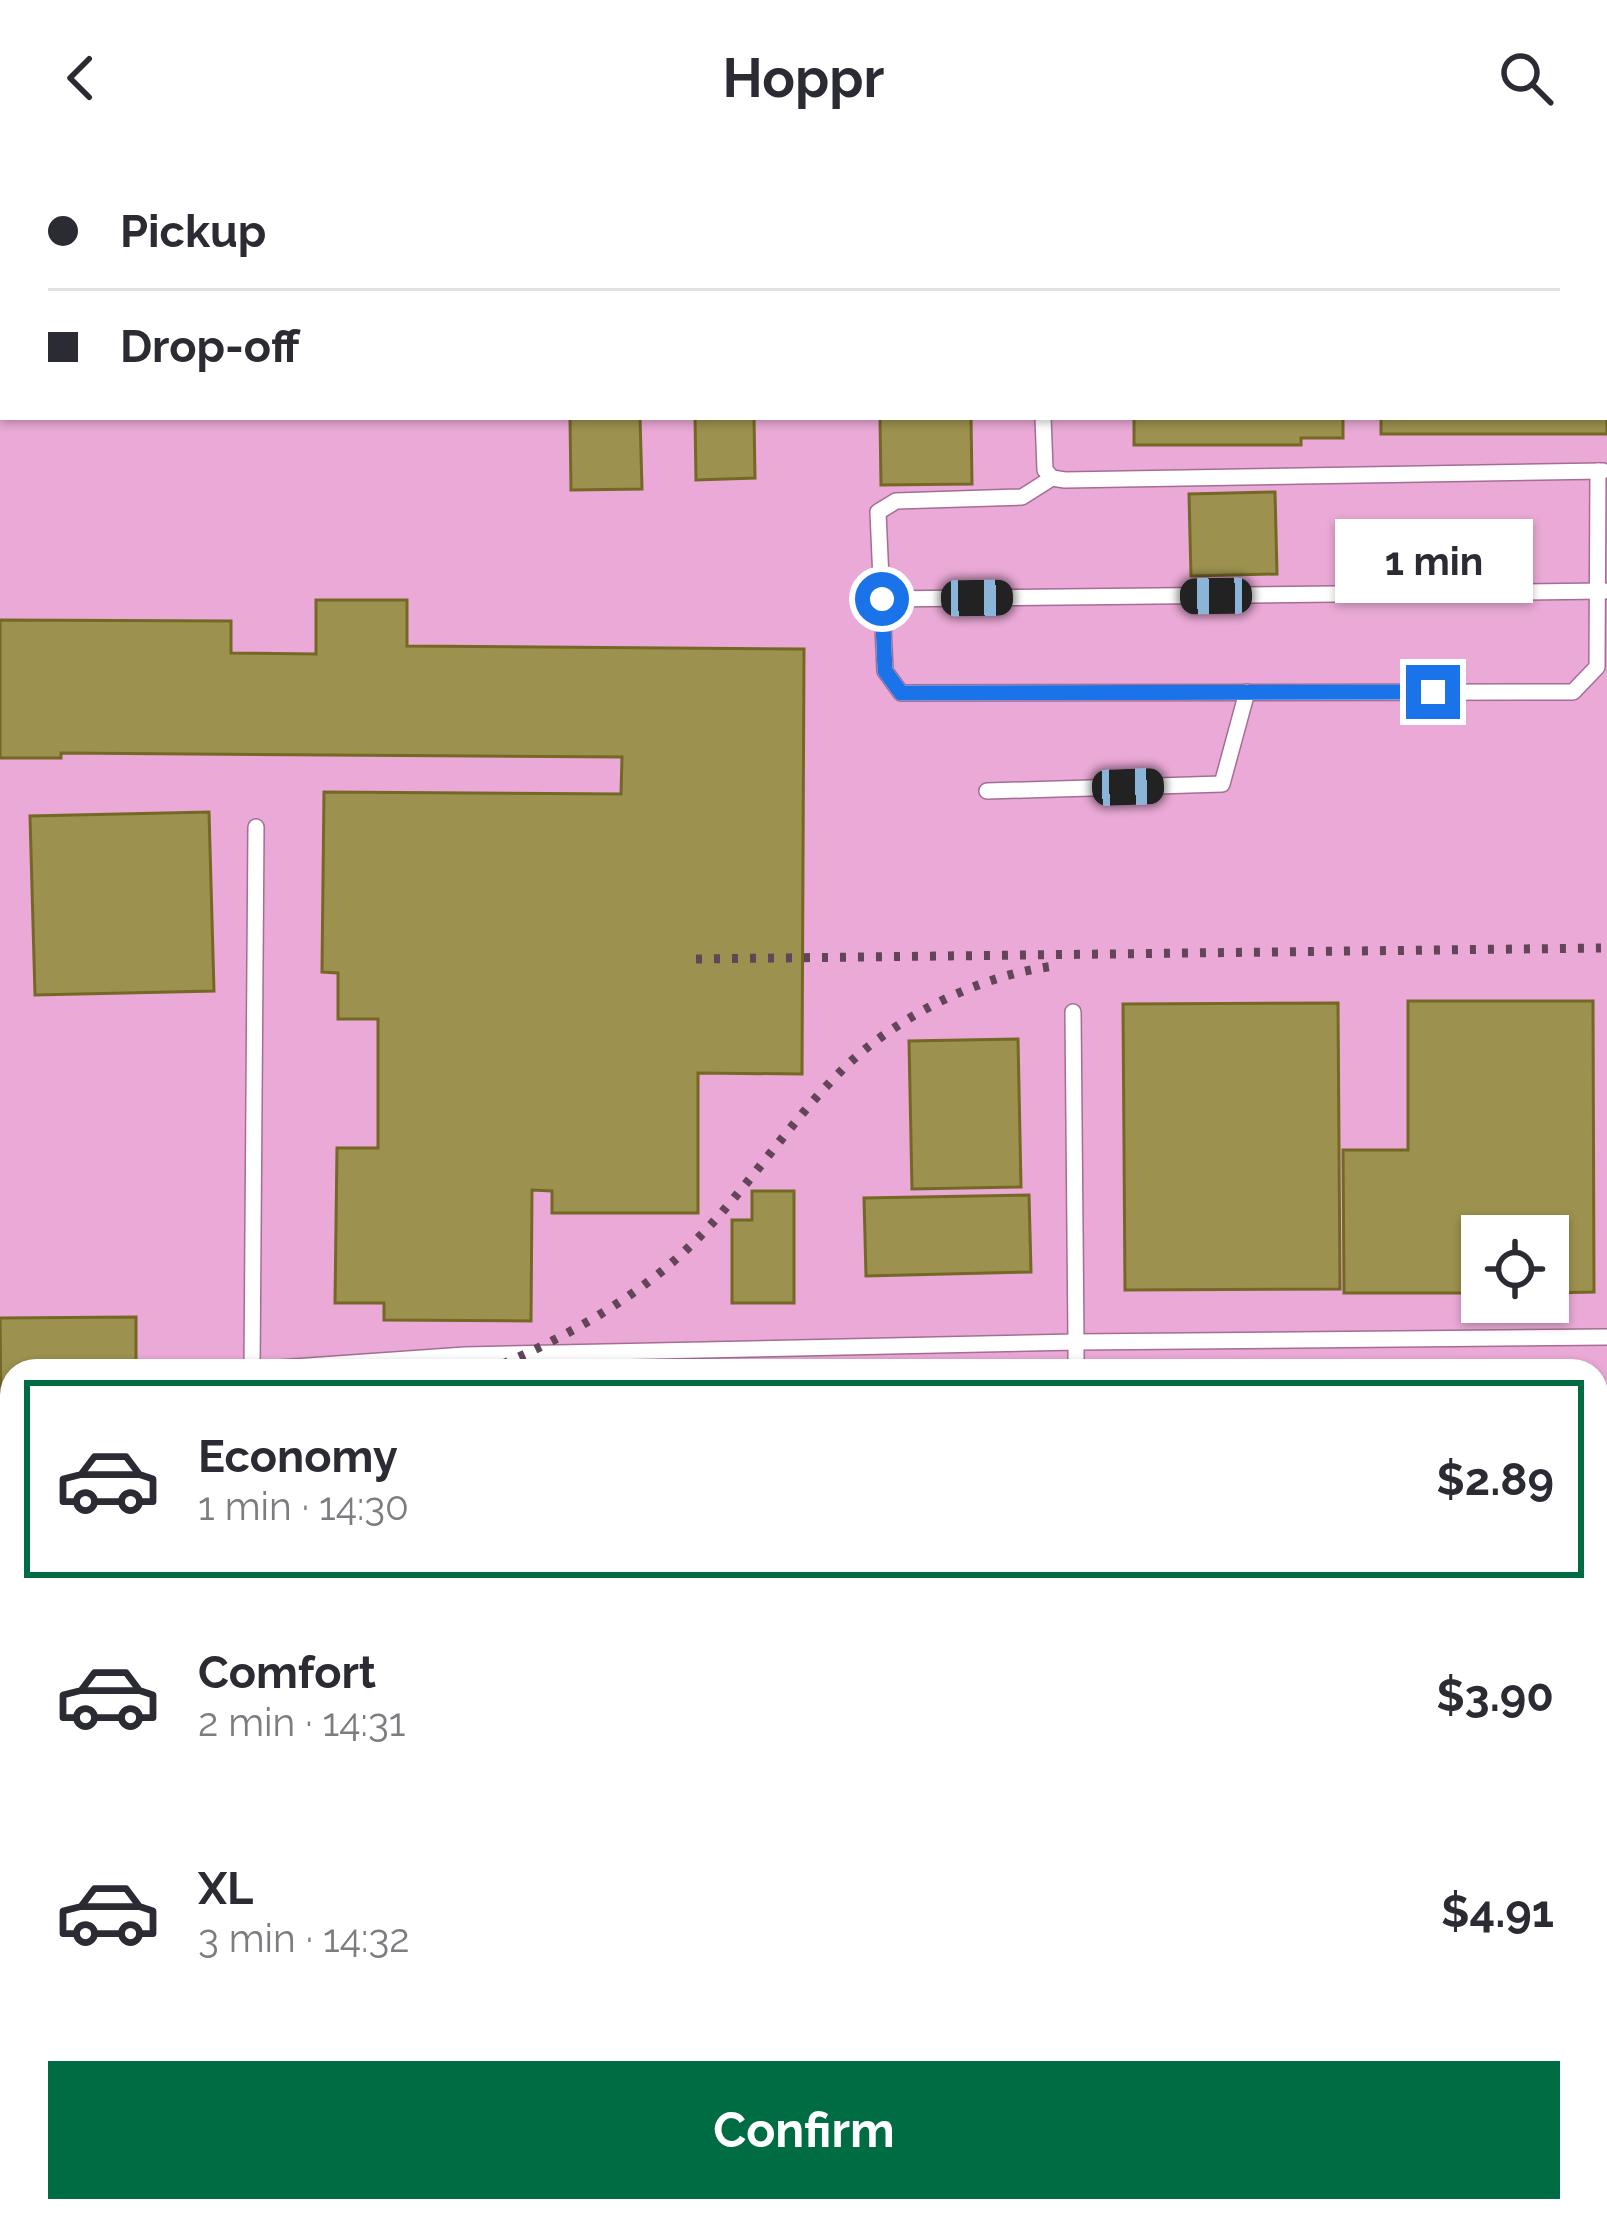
<!DOCTYPE html>
<html lang="en">
<head>
<meta charset="utf-8">
<style>
  body { margin:0; font-family:Raleway,sans-serif; background:#f2f2f3; color:#2b2b33; height:100vh; display:flex; flex-direction:column; font-size:45px; white-space:nowrap }
  * { box-sizing:border-box; margin:0 }
  p { font-size:39px; color:#7c7c81 }
  .icon { flex:none; width:66px; height:66px; fill:none; stroke:currentColor; stroke-width:2; stroke-linecap:round; stroke-linejoin:round }
  .map { position:relative; flex:1; overflow:hidden }
  .side { position:absolute; left:0px; top:1203px; width:1608px; height:864px; display:flex; flex-direction:column; background:#fff; border-radius:36px 36px 0 0; box-shadow:0 3px 9px #0004 }
  .side>* { flex:none }
  .banner { position:absolute; left:0px; top:0px; width:1608px; height:264px; box-shadow:0 3px 9px #0004; display:grid; align-content:center; height:264px; padding:0 48px; background:#fff }
  .fabs { position:absolute; left:1461px; top:1059px; display:grid; gap:24px }
  .fabs a { display:grid; place-items:center; width:108px; height:108px; border-radius:0px; background:#fff; box-shadow:0 3px 9px #0004; font-size:60px }
  .end { position:absolute; width:54px; height:54px; margin:-27px; border:15px solid #1a73e8; background:#fff; box-shadow:0 0 0 6px #fff }
  .from { border-radius:50% }
  .bubble { position:absolute; height:84px; border-radius:0px; background:#fff; box-shadow:0 3px 9px #0004; font-size:39px; font-weight:700; line-height:84px; text-align:center }
  .car { position:absolute; width:36px; height:72px; margin:-36px -18px; border-radius:15px; box-shadow:0 0 9px 3px #0007; background:linear-gradient(#222 24%,#8ab4d8 0 40%,#222 0 76%,#8ab4d8 0 86%,#222 0) }
  .banner b { display:flex; align-items:center; gap:42px; height:114px; font-size:45px }
  .banner b+b { border-top:3px solid #e1e1e2 }
  .banner i { width:30px; height:30px; background:#2b2b33 }
  ul { padding:21px 0 0; list-style:none }
  li { display:flex; align-items:center; gap:36px; height:198px; margin:0 24px 18px; padding:0 24px; border:6px solid transparent; border-radius:0px }
  li div { flex:1 }
  li b { display:block; font-size:45px }
  li em { font-style:normal; font-weight:700 }
  li.current { border-color:#006c43 }
  li>.icon { width:108px; height:108px; stroke-width:1.5 }
  .button { display:flex; gap:24px; margin-top:auto; padding:24px 48px }
  .button a { flex:1; height:138px; border-radius:0px; background:#006c43; color:#fff; font-size:48px; font-weight:700; line-height:138px; text-align:center }
  header { display:flex; justify-content:space-between; align-items:center; height:156px; padding:0 48px; background:#fff; font-size:54px; font-weight:700 }
  .map>svg:first-child { display:block }
  .built { fill:#eaa9d6; fill-rule:evenodd }
  .lines { fill:none; stroke-linecap:round; stroke-linejoin:round }
  .stream { stroke:#9ca4f2; stroke-width:12 }
  .building { fill:#9d914f; stroke:#746824; stroke-width:3 }
  .lane-casing { stroke:#a56d94; stroke-width:18 }
  .lane { stroke:#fff; stroke-width:15 }
  .rail { stroke:#634559; stroke-width:9; stroke-dasharray:6 12; stroke-linecap:butt }
  .route { stroke:#1a73e8; stroke-width:15 }
</style>
</head>
<body>
<header><svg class="icon" aria-label="back" viewBox="0 0 24 24"><path d="M15 5l-7 7 7 7"/></svg>Hoppr<svg class="icon" aria-label="search" viewBox="0 0 24 24"><circle cx="10" cy="10" r="6"/><path d="M15 15l6 6"/></svg></header>
<div class="map">
<svg width="1607" height="2067" viewBox="0 0 1607 2067">
  <rect width="100%" height="100%" fill="#f5b7e1"/>
  <path class="built" d="M 0,0 L 1607,0 L 1607,2067 L 0,2067 ZM 3,3 L 1605,3 L 1605,261 L 3,261 ZM 1482,1080 L 1548,1080 L 1548,1146 L 1482,1146 ZM 12,1215 L 1596,1215 L 1596,2055 L 12,2055 Z"/>
  <g class="lines">
    <g class="stream">
      <path d="M 1596,1867 L 1607,1866"/>
      <path d="M 0,1895 L 12,1895"/>
    </g>
  </g>
  <g class="building">
    <rect x="540" y="0" width="59" height="3"/>
    <rect x="1090" y="0" width="108" height="3"/>
    <path d="M 1605,99 L 1607,278 L 1381,278 L 1381,261 L 1605,261 Z"/>
    <path d="M 570,261 L 640,261 L 642,333 L 571,334 Z"/>
    <path d="M 695,261 L 865,261 L 754,262 L 755,322 L 696,324 Z"/>
    <path d="M 880,261 L 971,261 L 972,328 L 881,329 Z"/>
    <path d="M 1134,261 L 1343,261 L 1343,282 L 1301,282 L 1301,289 L 1134,289 Z"/>
    <path d="M 1275,336 L 1277,418 L 1191,420 L 1189,338 Z"/>
    <path d="M 316,444 L 407,444 L 407,490 L 804,493 L 802,918 L 698,917 L 698,1057 L 552,1057 L 552,1035 L 532,1034 L 531,1165 L 384,1164 L 384,1147 L 335,1147 L 337,992 L 378,992 L 378,863 L 338,863 L 338,817 L 322,816 L 324,636 L 621,638 L 622,601 L 61,597 L 61,602 L 0,602 L 0,464 L 231,465 L 231,497 L 316,498 Z"/>
    <path d="M 209,656 L 214,835 L 35,839 L 30,660 Z"/>
    <path d="M 1408,845 L 1593,845 L 1594,1136 L 1548,1137 L 1548,1080 L 1482,1080 L 1482,1137 L 1344,1137 L 1343,994 L 1408,994 Z"/>
    <path d="M 1338,847 L 1340,1133 L 1125,1134 L 1123,848 Z"/>
    <path d="M 1018,883 L 1021,1031 L 912,1033 L 909,885 Z"/>
    <path d="M 752,1035 L 794,1035 L 794,1147 L 732,1147 L 732,1064 L 752,1064 Z"/>
    <path d="M 1029,1039 L 1031,1116 L 866,1120 L 864,1042 Z"/>
    <path d="M 136,1161 L 136,1215 L 12,1215 L 12,1252 L 1,1252 L 0,1162 Z"/>
  </g>
  <g class="lines">
    <defs>
      <g id="lane">
        <path d="M 170,0 L 170,3"/>
        <path d="M 382,0 L 382,3"/>
        <path d="M 494,0 L 494,3"/>
        <path d="M 1605,64 L 1607,64"/>
        <path d="M 1043,261 L 1045,314 L 1052,322 L 1065,324 L 1603,315"/>
        <path d="M 1052,322 L 1022,341 L 896,345 L 878,356 L 885,515 L 901,537 L 1573,536 L 1597,511 L 1598,315"/>
        <path d="M 882,443 L 1605,435"/>
        <path d="M 987,635 L 1222,628 L 1247,536"/>
        <path d="M 256,671 L 252,1214 L 465,1199 L 1076,1186 L 1076,1215"/>
        <path d="M 1073,856 L 1076,1186 L 1607,1181"/>
      </g>
    </defs>
    <use href="#lane" class="lane-casing"/>
    <use href="#lane" class="lane"/>
    <g class="rail">
      <path d="M 696,803 L 1601,792"/>
      <path d="M 486,1215 C 548,1190 616,1154 668,1110 C 736,1053 781,974 844,912 C 899,859 980,819 1055,810"/>
      <path d="M 0,1619 L 12,1598"/>
    </g>
  </g>
  <g class="lines">
    <path class="route" d="M 882,443 L 885,515 L 901,537 L 1433,536"/>
  </g>
</svg>
<div class="fabs">
<a><svg class="icon" aria-label="locate" viewBox="0 0 24 24"><circle cx="12" cy="12" r="6"/><path d="M12 2v4M12 18v4M2 12h4M18 12h4"/></svg></a>
</div>
<i class="end from" style="left:882px;top:443px"></i>
<i class="end" style="left:1433px;top:536px"></i>
<div class="bubble" style="left:1335px;top:363px;width:198px">1 min</div>
<i class="car" style="left:1216px;top:440px;rotate:269deg"></i>
<i class="car" style="left:977px;top:442px;rotate:89deg"></i>
<i class="car" style="left:1128px;top:631px;rotate:88deg"></i>
<div class="banner">
<b><i class="from"></i>Pickup</b>
<b><i></i>Drop-off</b>
</div>
<section class="side">
<ul>
<li class="current"><svg class="icon" aria-label="car" viewBox="0 0 24 24"><path d="M5 17H2v-5l4-1 3-4h7l3 4 3 1v5h-3M9 17h6M6 11h13"/><circle cx="7" cy="17" r="2"/><circle cx="17" cy="17" r="2"/></svg><div><b>Economy</b><p>1 min · 14:30</p></div><em>$2.89</em></li>
<li><svg class="icon" aria-label="car" viewBox="0 0 24 24"><path d="M5 17H2v-5l4-1 3-4h7l3 4 3 1v5h-3M9 17h6M6 11h13"/><circle cx="7" cy="17" r="2"/><circle cx="17" cy="17" r="2"/></svg><div><b>Comfort</b><p>2 min · 14:31</p></div><em>$3.90</em></li>
<li><svg class="icon" aria-label="car" viewBox="0 0 24 24"><path d="M5 17H2v-5l4-1 3-4h7l3 4 3 1v5h-3M9 17h6M6 11h13"/><circle cx="7" cy="17" r="2"/><circle cx="17" cy="17" r="2"/></svg><div><b>XL</b><p>3 min · 14:32</p></div><em>$4.91</em></li>
</ul>
<div class="button"><a>Confirm</a></div>
</section>
</div>
</body>
</html>
